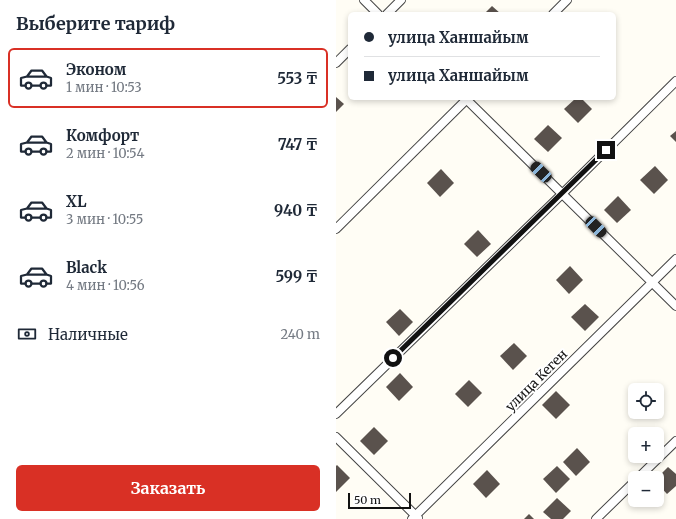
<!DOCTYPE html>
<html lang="ru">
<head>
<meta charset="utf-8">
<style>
  body { margin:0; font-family:Merriweather,serif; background:#f6f6f7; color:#1f2937; height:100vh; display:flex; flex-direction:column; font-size:15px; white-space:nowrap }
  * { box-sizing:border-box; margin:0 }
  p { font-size:13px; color:#747a83 }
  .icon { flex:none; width:22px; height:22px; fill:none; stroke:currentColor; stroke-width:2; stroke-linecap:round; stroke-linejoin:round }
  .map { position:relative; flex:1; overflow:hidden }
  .panel { display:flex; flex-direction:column; background:#fff; width:336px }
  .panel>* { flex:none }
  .hud { position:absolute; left:12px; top:12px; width:268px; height:88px; border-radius:6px; box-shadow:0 2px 6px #0003; display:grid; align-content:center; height:88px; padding:0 16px; background:#fff }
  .tools { position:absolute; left:292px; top:383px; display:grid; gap:8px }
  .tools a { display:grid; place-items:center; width:36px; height:36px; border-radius:6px; background:#fff; box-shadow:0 2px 6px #0003; font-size:20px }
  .scale { position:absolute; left:12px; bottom:10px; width:63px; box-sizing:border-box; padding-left:4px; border:2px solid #111; border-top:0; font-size:11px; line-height:14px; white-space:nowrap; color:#111; -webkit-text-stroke:3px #fff; paint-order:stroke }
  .end { position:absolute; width:18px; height:18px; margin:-9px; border:5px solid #111; background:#fff; box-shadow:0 0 0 2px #fff }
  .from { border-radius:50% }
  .car { position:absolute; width:12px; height:24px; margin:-12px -6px; border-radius:5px; box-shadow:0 0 3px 1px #0007; background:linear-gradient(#222 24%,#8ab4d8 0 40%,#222 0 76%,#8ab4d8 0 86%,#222 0) }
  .hud b { display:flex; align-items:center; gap:14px; height:38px; font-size:15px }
  .hud b+b { border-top:1px solid #e0e1e3 }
  .hud i { width:10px; height:10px; background:#1f2937 }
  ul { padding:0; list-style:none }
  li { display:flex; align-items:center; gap:12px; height:60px; margin:0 8px 6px; padding:0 8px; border:2px solid transparent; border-radius:6px }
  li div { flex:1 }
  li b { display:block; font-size:15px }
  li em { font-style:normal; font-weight:700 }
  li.active { border-color:#d93025 }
  li>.icon { width:36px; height:36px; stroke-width:1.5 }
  h2 { padding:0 16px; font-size:18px; line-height:48px }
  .pay { display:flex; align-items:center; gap:10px; height:44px; padding:0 16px; font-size:15px }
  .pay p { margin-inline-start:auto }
  .button { display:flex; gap:8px; margin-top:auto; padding:8px 16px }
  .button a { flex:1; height:46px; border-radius:6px; background:#d93025; color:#fff; font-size:16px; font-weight:700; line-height:46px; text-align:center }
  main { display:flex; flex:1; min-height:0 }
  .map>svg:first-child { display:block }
  .building { fill:#5a524d }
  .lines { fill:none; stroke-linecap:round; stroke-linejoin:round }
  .minor-casing { stroke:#444; stroke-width:10 }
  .minor { stroke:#fff; stroke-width:8 }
  .route { stroke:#111; stroke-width:5 }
  .labels { text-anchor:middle; stroke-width:4; stroke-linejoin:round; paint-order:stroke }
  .street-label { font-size:13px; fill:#111; stroke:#fff }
</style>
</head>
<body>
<main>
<section class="panel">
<h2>Выберите тариф</h2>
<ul>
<li class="active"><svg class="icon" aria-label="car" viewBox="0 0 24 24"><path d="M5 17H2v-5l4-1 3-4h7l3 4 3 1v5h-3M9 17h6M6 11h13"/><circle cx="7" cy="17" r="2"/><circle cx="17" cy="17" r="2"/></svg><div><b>Эконом</b><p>1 мин · 10:53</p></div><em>553 ₸</em></li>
<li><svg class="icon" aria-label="car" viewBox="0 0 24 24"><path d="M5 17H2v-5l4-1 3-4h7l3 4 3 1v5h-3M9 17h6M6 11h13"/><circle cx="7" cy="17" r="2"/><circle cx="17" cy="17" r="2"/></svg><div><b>Комфорт</b><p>2 мин · 10:54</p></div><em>747 ₸</em></li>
<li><svg class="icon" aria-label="car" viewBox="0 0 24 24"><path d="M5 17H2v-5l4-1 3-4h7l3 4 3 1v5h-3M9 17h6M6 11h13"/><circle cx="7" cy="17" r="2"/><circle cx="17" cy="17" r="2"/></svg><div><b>XL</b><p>3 мин · 10:55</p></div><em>940 ₸</em></li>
<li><svg class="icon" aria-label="car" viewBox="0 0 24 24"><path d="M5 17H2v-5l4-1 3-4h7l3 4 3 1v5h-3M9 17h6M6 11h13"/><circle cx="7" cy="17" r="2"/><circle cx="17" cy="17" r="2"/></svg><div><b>Black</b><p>4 мин · 10:56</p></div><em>599 ₸</em></li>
</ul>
<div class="pay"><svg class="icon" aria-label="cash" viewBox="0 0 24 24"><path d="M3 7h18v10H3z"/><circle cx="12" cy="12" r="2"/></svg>Наличные<p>240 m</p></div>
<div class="button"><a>Заказать</a></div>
</section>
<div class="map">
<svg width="340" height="519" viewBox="0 0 340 519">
  <rect width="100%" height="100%" fill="#fffdf5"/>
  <g class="building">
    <path d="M 156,6 L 165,14 L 148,14 Z"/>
    <path d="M 0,97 L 8,104 L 0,112 Z"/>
    <path d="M 240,98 L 245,98 L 256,109 L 242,123 L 228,109 Z"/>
    <path d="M 212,125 L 226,138 L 212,152 L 198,139 Z"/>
    <path d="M 340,131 L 340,142 L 334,136 Z"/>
    <path d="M 319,166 L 332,180 L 318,194 L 304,180 Z"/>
    <path d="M 105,169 L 118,183 L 104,197 L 91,183 Z"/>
    <path d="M 282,196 L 295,210 L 281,223 L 268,210 Z"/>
    <path d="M 142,230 L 155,244 L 141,257 L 128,244 Z"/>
    <path d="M 234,266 L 247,280 L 233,294 L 220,280 Z"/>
    <path d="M 249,304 L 263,317 L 249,331 L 235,317 Z"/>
    <path d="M 64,309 L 77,322 L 63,336 L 50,322 Z"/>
    <path d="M 178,343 L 191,356 L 177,370 L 164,356 Z"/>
    <path d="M 64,373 L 77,387 L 63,401 L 50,387 Z"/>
    <path d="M 133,380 L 146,393 L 132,407 L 119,394 Z"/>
    <path d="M 220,391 L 234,405 L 220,419 L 206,405 Z"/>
    <path d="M 38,427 L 52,441 L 38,455 L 24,441 Z"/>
    <path d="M 241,448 L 254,462 L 240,476 L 227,462 Z"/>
    <path d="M 1,465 L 14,478 L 0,492 L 0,466 Z"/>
    <path d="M 221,466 L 234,479 L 220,493 L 207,479 Z"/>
    <path d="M 332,467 L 340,474 L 340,486 L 331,494 L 321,483 L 321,478 Z"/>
    <path d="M 151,470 L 164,484 L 150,498 L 137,484 Z"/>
    <path d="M 221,498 L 235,511 L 227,519 L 215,519 L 207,512 Z"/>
    <path d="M 193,514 L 198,519 L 188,519 Z"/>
  </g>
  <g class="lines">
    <defs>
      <g id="minor">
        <path d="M 28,0 L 42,14"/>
        <path d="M 51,14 L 65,0"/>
        <path d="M 217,14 L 231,0"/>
        <path d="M 0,63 L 14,49"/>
        <path d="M 129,98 L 340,306"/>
        <path d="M 0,229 L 132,98"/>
        <path d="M 0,414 L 227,193 L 340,81"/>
        <path d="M 0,437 L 82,518"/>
        <path d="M 302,478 L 340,441"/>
        <path d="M 76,519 L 340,259"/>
        <path d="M 260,519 L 299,481"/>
      </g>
    </defs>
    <use href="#minor" class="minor-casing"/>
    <use href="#minor" class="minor"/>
  </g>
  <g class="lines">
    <path class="route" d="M 57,358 L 270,150"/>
  </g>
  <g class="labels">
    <g class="street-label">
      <text transform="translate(200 380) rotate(-45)" y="5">улица Кеген</text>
    </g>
  </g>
</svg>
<div class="tools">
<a><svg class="icon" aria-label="locate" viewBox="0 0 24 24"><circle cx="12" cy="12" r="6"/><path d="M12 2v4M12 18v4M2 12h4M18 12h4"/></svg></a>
<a>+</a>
<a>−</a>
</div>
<div class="scale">50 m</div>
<i class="end from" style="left:57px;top:358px"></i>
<i class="end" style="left:270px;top:150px"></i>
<i class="car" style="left:205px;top:172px;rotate:314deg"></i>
<i class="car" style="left:260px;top:227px;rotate:135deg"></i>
<div class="hud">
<b><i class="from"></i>улица Ханшайым</b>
<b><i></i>улица Ханшайым</b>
</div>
</div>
</main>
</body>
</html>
